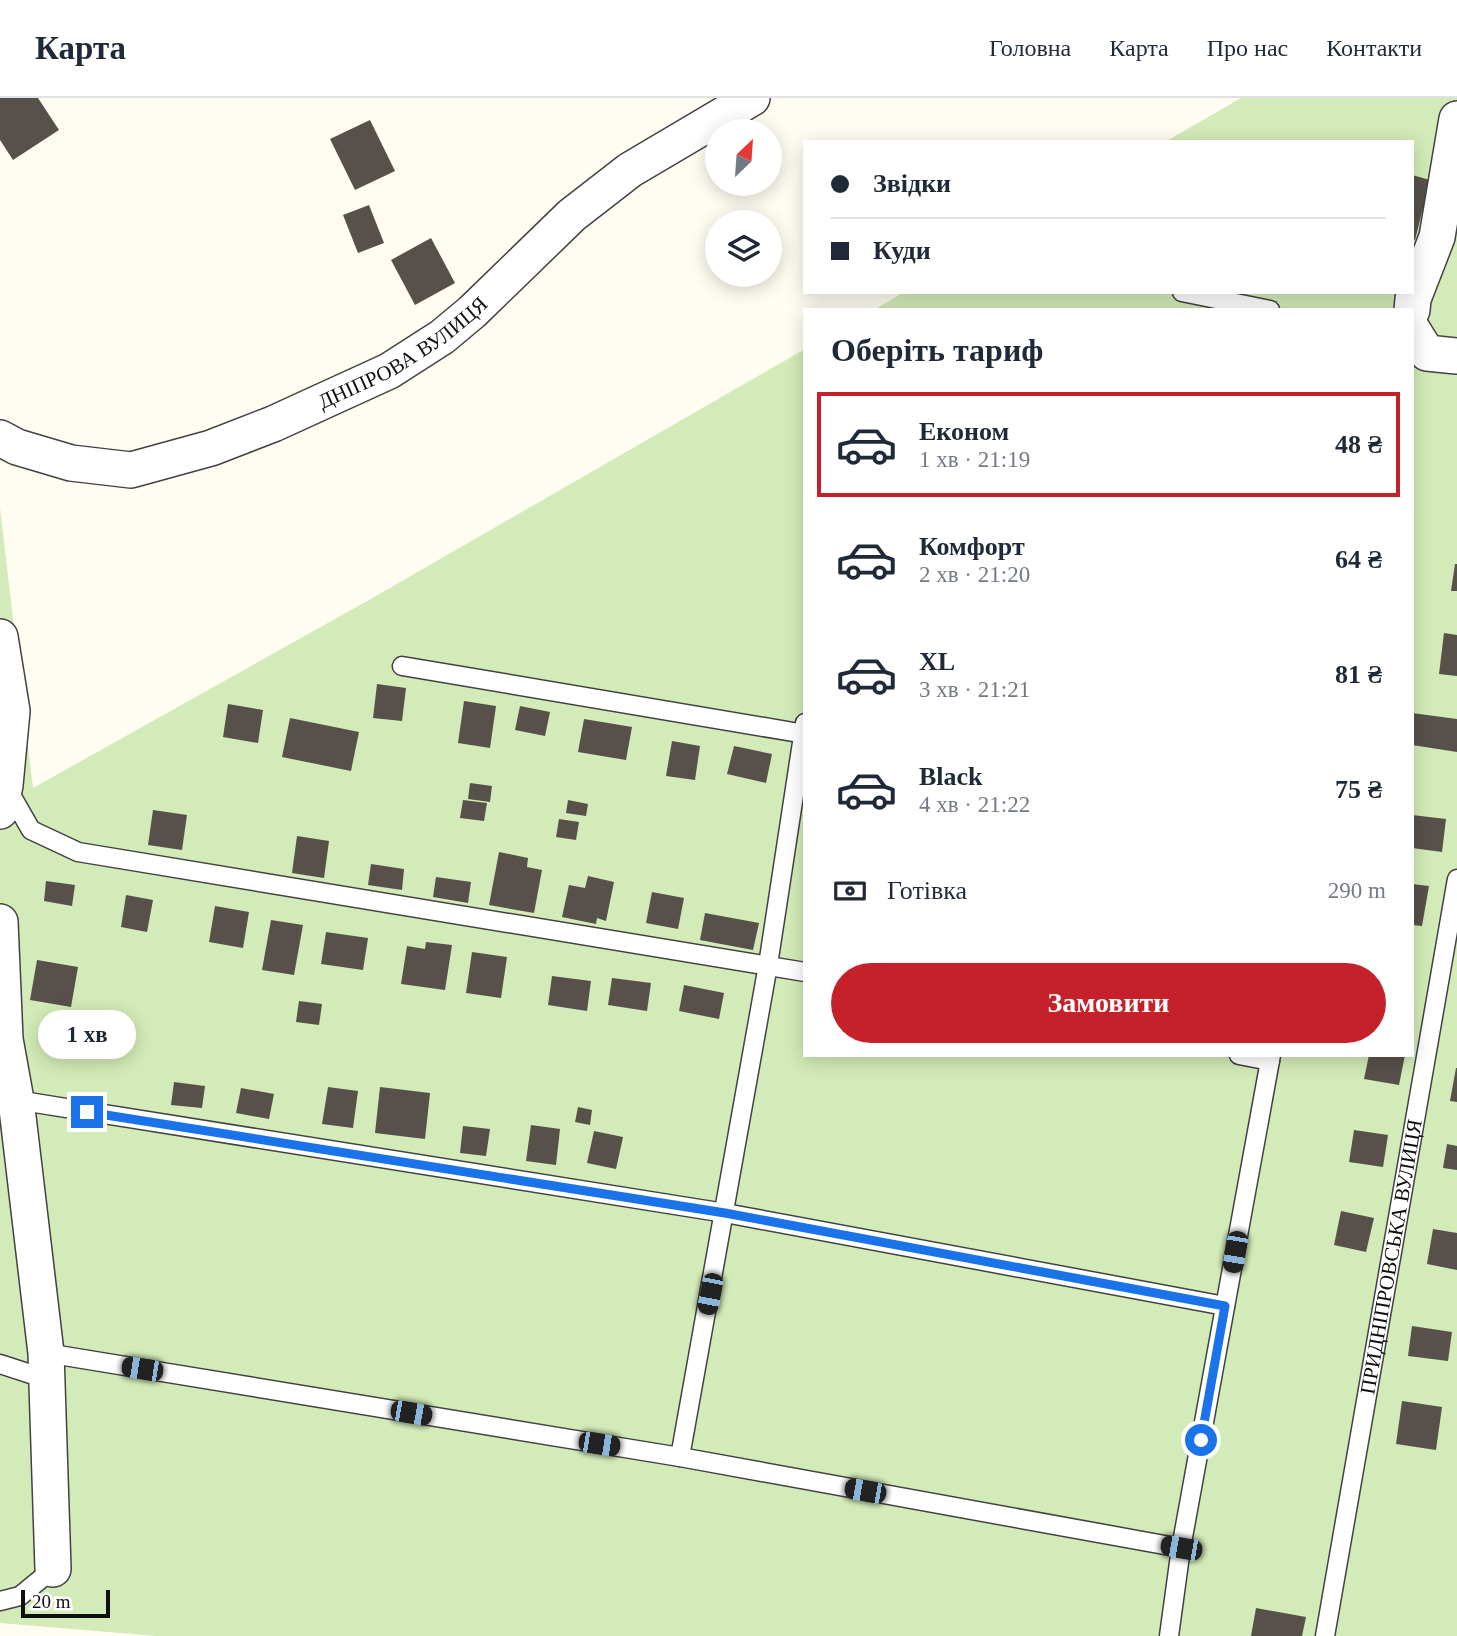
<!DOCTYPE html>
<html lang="uk">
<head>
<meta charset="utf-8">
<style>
  body { margin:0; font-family:Georgia,serif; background:#f6f6f7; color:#1f2937; height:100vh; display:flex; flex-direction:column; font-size:26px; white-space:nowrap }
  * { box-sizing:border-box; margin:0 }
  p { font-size:23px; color:#747a83 }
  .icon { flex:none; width:38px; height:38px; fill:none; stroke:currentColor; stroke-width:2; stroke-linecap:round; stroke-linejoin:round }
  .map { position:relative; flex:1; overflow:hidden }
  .drawer { position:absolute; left:803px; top:210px; width:611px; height:749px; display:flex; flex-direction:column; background:#fff; border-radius:0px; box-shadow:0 4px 18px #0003 }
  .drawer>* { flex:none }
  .guide { position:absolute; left:803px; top:42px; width:611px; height:154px; border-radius:0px; box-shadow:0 4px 18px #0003; display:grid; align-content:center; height:154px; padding:0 28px; background:#fff }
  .needle { width:46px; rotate:25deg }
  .controls { position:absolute; left:705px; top:21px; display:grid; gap:14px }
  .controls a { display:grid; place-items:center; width:77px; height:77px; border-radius:50%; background:#fff; box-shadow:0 4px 18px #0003; font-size:35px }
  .scale { position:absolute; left:21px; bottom:18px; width:89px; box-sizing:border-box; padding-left:7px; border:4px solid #0f0f0f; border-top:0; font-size:19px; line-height:24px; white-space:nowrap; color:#0f0f0f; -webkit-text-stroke:5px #fff; paint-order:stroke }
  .end { position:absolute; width:32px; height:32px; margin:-16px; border:9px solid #1a73e8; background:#fff; box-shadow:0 0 0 4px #fff }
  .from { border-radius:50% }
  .bubble { position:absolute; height:49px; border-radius:24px; background:#fff; box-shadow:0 4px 18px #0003; font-size:23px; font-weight:700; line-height:49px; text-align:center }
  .car { position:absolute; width:21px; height:42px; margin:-21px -10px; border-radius:9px; box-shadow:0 0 5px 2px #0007; background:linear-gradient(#222 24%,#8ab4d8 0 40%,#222 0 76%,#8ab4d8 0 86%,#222 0) }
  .guide b { display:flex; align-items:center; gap:24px; height:66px; font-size:26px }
  .guide b+b { border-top:2px solid #e0e1e3 }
  .guide i { width:18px; height:18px; background:#1f2937 }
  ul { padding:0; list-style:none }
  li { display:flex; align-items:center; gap:21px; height:105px; margin:0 14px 10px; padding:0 14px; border:4px solid transparent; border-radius:0px }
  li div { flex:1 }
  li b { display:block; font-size:26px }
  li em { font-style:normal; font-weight:700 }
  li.selected { border-color:#c5212b }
  li>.icon { width:63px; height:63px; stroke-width:1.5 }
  h2 { padding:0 28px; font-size:32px; line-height:84px }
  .pay { display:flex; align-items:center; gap:18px; height:77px; padding:0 28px; font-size:26px }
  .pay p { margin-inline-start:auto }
  .button { display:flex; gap:14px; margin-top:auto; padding:14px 28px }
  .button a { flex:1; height:80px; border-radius:42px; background:#c5212b; color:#fff; font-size:28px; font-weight:700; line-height:80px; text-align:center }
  header { display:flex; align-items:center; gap:42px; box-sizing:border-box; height:98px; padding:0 35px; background:#fff; border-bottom:2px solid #e0e1e3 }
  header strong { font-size:33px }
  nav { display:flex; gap:38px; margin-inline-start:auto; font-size:24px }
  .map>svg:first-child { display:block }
  .green { fill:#d3ebb8 }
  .building { fill:#58504b }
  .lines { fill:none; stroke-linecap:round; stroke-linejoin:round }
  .service-casing { stroke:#424242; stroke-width:21 }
  .minor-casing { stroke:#424242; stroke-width:38 }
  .service { stroke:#fff; stroke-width:18 }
  .minor { stroke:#fff; stroke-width:35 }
  .route { stroke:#1a73e8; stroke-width:9 }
  .labels { text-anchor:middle; stroke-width:7; stroke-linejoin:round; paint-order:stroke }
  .street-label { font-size:21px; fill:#0f0f0f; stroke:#fff }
</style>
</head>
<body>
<header>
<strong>Карта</strong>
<nav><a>Головна</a><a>Карта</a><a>Про нас</a><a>Контакти</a></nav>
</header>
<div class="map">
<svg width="1457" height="1538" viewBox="0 0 1457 1538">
  <rect width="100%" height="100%" fill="#fffcf1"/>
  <path class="green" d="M 1241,0 L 1457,0 L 1457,1538 L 157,1538 L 0,1525 L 0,410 L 33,690 L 369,502 L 805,251 L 805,957 L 1412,957 L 1412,212 L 874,212 L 904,194 L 1412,194 L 1412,44 L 1165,44 Z"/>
  <g class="building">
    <path d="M 0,0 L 38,0 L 59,32 L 13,62 L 0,42 Z"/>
    <path d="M 370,22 L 395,73 L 355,92 L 330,41 Z"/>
    <path d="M 1412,77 L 1430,82 L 1415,142 L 1412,141 Z"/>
    <path d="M 369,107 L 384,145 L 358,155 L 343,117 Z"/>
    <path d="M 431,140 L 455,185 L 415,207 L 391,162 Z"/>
    <path d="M 1455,466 L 1457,466 L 1457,493 L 1451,493 Z"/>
    <path d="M 1444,535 L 1457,537 L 1457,578 L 1439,576 Z"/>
    <path d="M 377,586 L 406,590 L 402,623 L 373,620 Z"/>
    <path d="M 464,603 L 496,608 L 490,650 L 458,645 Z"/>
    <path d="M 228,606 L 263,612 L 258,645 L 223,639 Z"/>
    <path d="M 520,608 L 550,614 L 545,638 L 515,632 Z"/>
    <path d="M 1412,615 L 1457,621 L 1457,654 L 1412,647 Z"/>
    <path d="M 290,620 L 359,634 L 351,673 L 282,659 Z"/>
    <path d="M 584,621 L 632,629 L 626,662 L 578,654 Z"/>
    <path d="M 672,643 L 700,648 L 695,682 L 666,678 Z"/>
    <path d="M 734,648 L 772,656 L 766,685 L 727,676 Z"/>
    <path d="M 470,685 L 492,688 L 490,704 L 468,701 Z"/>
    <path d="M 463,702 L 487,705 L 484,723 L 460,720 Z"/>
    <path d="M 568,702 L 588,706 L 586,718 L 566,715 Z"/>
    <path d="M 153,712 L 187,717 L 182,752 L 148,747 Z"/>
    <path d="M 1412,717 L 1446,721 L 1442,754 L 1412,750 Z"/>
    <path d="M 559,721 L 579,724 L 576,742 L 556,739 Z"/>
    <path d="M 297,738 L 329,743 L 324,780 L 292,775 Z"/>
    <path d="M 499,754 L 528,760 L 527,769 L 542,772 L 534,815 L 489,807 Z"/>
    <path d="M 371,766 L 404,771 L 402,792 L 368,787 Z"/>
    <path d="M 588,778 L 614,784 L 606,823 L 597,820 L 596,826 L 562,819 L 569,787 L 585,790 Z"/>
    <path d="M 436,779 L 471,784 L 468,805 L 433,799 Z"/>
    <path d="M 46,783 L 75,787 L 72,808 L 44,803 Z"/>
    <path d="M 1412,786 L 1429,788 L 1422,828 L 1412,827 Z"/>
    <path d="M 652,794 L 684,800 L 678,831 L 646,825 Z"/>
    <path d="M 126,797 L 153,802 L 147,834 L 121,829 Z"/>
    <path d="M 215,808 L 249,814 L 243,850 L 209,844 Z"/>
    <path d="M 705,815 L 759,825 L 753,852 L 700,842 Z"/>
    <path d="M 271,822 L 303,827 L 294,877 L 262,872 Z"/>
    <path d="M 326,834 L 368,840 L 363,872 L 321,866 Z"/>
    <path d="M 426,844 L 452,847 L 445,892 L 401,886 L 407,848 L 425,851 Z"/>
    <path d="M 472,854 L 507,859 L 501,900 L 466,895 Z"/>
    <path d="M 37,862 L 78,869 L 71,909 L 30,902 Z"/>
    <path d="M 552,878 L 591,883 L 587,913 L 548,907 Z"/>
    <path d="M 612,880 L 651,885 L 647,913 L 608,907 Z"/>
    <path d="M 684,887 L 724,895 L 719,921 L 679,913 Z"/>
    <path d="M 299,903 L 322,906 L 319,927 L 296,924 Z"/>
    <path d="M 1369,957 L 1405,957 L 1399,987 L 1364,981 Z"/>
    <path d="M 1456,970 L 1457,970 L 1457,1004 L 1450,1003 Z"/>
    <path d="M 174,984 L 205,988 L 202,1010 L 171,1007 Z"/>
    <path d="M 328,989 L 358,993 L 353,1030 L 322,1026 Z"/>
    <path d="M 380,989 L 430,995 L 425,1041 L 375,1035 Z"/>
    <path d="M 241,990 L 274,996 L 269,1021 L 236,1015 Z"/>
    <path d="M 578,1009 L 592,1012 L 590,1027 L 575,1024 Z"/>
    <path d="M 531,1027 L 560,1031 L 556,1067 L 526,1063 Z"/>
    <path d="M 463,1028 L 490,1031 L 486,1058 L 460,1055 Z"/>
    <path d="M 1354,1032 L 1388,1037 L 1383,1069 L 1349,1064 Z"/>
    <path d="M 594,1033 L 623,1039 L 616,1071 L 587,1065 Z"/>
    <path d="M 1447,1046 L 1457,1048 L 1457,1072 L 1443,1070 Z"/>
    <path d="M 1341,1113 L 1374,1120 L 1366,1154 L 1334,1147 Z"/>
    <path d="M 1433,1131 L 1457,1135 L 1457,1172 L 1427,1166 Z"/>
    <path d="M 1412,1228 L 1452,1234 L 1448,1263 L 1408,1258 Z"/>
    <path d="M 1402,1303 L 1442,1309 L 1436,1352 L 1396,1346 Z"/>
    <path d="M 1256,1510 L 1306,1519 L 1302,1538 L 1251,1538 Z"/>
  </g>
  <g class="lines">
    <defs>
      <g id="service">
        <path d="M 1182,194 L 1270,212"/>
        <path d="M 402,568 L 805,636"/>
        <path d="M 7,690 L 31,732 L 78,754 L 805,874"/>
        <path d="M 1239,957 L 1270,963"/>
        <path d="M 16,1002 L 725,1115 L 1225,1208"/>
        <path d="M 46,1255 L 680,1359 L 1181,1450"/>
        <path d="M 0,1266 L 46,1281"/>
        <path d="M 680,1359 L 768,867 L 805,625"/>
        <path d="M 0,1503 L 20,1498 L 53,1471"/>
        <path d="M 1169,1538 L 1181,1450 L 1271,957"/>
        <path id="s1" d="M 1325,1538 L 1457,781"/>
      </g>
      <g id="minor">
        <path d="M 1412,212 L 1413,201 L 1437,139 L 1457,21"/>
        <path d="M 1412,231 L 1427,255 L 1457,258"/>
        <path id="s2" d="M 0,340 L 17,349 L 71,365 L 131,372 L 211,350 L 273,326 L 389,273 L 442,239 L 472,214 L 572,117 L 630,72 L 752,0"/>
        <path d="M 0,539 L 12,613 L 5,687 L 0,713"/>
        <path d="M 0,824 L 5,941 L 16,1002 L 46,1255 L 53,1471"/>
      </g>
    </defs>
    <use href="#service" class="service-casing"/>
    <use href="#minor" class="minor-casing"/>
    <use href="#service" class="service"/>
    <use href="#minor" class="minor"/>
  </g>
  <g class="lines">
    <path class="route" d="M 87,1014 L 725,1115 L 1225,1208 L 1201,1342"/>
  </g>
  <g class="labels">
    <g class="street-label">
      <text dy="7" stroke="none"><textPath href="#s2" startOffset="434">ДНІПРОВА ВУЛИЦЯ</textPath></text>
      <text dy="7" stroke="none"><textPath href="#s1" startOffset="385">ПРИДНІПРОВСЬКА ВУЛИЦЯ</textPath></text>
    </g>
  </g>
</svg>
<div class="controls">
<a><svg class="needle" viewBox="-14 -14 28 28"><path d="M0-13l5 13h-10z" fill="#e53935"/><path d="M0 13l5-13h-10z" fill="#747a83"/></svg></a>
<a><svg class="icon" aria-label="layers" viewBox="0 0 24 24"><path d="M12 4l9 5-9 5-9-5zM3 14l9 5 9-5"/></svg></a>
</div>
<div class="scale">20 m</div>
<i class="end from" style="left:1201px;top:1342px"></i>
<i class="end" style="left:87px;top:1014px"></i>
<div class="bubble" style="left:38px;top:912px;width:98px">1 хв</div>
<i class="car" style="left:1235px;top:1154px;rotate:190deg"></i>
<i class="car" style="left:710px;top:1196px;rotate:191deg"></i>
<i class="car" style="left:142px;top:1271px;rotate:279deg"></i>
<i class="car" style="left:411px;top:1315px;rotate:100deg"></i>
<i class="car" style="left:599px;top:1346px;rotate:99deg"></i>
<i class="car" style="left:865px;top:1393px;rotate:280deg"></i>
<i class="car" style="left:1181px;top:1450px;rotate:280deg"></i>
<div class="guide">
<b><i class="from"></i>Звідки</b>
<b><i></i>Куди</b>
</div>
<section class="drawer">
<h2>Оберіть тариф</h2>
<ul>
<li class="selected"><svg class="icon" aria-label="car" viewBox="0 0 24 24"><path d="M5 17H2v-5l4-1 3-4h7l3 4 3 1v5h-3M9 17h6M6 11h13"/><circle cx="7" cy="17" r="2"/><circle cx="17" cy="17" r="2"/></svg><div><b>Економ</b><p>1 хв · 21:19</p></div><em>48 ₴</em></li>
<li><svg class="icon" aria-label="car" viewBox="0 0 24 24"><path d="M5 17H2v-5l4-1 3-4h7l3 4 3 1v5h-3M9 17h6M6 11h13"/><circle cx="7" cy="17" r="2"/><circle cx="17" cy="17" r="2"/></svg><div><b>Комфорт</b><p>2 хв · 21:20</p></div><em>64 ₴</em></li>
<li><svg class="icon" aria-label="car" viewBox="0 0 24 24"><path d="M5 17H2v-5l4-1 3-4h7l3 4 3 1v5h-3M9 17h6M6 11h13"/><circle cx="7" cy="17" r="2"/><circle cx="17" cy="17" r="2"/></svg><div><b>XL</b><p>3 хв · 21:21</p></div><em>81 ₴</em></li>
<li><svg class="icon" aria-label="car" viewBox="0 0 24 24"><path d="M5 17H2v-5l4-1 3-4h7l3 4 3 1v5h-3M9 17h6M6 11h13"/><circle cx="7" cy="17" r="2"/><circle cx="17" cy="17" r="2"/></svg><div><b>Black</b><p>4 хв · 21:22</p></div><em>75 ₴</em></li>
</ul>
<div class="pay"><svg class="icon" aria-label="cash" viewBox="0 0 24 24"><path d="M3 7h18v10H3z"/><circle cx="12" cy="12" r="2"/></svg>Готівка<p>290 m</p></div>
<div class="button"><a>Замовити</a></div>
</section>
</div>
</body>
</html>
